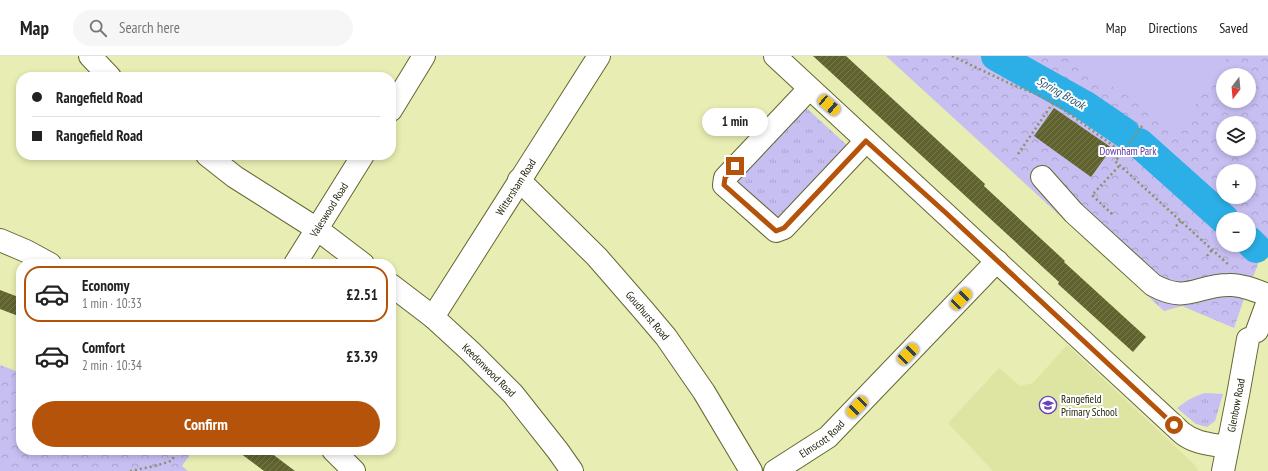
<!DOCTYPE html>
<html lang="en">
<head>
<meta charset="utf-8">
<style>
  body { margin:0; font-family:"PT Sans Narrow",sans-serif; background:#f6f6f6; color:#222; height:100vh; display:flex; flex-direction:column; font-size:15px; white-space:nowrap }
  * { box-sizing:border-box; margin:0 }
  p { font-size:13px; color:#767676 }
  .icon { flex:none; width:22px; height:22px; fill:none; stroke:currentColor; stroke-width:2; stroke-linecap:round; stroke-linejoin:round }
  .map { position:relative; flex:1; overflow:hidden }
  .details { position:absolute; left:16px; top:203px; width:380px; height:196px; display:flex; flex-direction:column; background:#fff; border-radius:16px; box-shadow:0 2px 6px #0003 }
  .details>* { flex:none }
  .top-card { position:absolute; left:16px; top:16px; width:380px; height:88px; border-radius:16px; box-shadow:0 2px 6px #0003; display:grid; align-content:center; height:88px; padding:0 16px; background:#fff }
  .needle { width:26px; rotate:196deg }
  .tools { position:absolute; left:1216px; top:12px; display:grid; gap:8px }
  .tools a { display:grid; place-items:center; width:40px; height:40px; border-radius:50%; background:#fff; box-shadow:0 2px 6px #0003; font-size:20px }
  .end { position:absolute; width:18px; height:18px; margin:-9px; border:5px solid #b45309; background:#fff; box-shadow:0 0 0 2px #fff }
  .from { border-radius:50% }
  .bubble { position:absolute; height:28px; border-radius:14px; background:#fff; box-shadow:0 2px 6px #0003; font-size:13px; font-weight:600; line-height:28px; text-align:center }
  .car { position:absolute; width:12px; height:24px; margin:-12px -6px; border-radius:5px; box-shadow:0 0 3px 1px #0007; background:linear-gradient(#f5c518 24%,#345 0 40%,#f5c518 0 76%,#345 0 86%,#f5c518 0) }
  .top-card b { display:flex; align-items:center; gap:14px; height:38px; font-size:15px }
  .top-card b+b { border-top:1px solid #e0e0e0 }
  .top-card i { width:10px; height:10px; background:#222 }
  ul { padding:7px 0 0; list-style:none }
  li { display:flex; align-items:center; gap:12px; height:56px; margin:0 8px 6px; padding:0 8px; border:2px solid transparent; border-radius:16px }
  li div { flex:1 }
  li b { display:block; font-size:15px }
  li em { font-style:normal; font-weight:600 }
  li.active { border-color:#b45309 }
  li>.icon { width:36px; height:36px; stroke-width:1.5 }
  .cta { display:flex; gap:8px; margin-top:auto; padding:8px 16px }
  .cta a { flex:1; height:46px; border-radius:24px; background:#b45309; color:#fff; font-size:16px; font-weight:600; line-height:46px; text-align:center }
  header { display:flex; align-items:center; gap:24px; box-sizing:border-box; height:56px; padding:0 20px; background:#fff; border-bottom:1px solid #e0e0e0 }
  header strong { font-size:19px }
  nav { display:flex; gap:22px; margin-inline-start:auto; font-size:14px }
  .search { width:280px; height:36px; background:#f6f6f6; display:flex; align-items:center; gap:10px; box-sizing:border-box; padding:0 14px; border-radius:22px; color:#767676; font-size:15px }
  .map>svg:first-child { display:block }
  .built { fill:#dee4a2 }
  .grass { fill:url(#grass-tufts) }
  .park { fill:url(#park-crowns); fill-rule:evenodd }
  .pitch { fill:#c7bef1 }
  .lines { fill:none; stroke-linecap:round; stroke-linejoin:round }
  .river { stroke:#2bafe6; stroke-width:30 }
  .building { fill:url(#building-hatch) }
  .minor-casing { stroke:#646732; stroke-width:24 }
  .path { stroke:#8d9167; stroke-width:2.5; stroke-dasharray:2 3; stroke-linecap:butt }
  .minor { stroke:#fff; stroke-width:22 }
  .route { stroke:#b45309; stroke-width:5 }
  .labels { text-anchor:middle; stroke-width:4; stroke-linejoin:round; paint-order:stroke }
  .park-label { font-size:11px; fill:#5938a3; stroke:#fff }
  .street-label { font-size:11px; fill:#1c1e07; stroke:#fff }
  .poi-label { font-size:11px; fill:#1c1e07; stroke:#fff; text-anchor:start }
  .water-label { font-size:12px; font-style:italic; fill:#295a72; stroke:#fff }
</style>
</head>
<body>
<header>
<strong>Map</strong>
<div class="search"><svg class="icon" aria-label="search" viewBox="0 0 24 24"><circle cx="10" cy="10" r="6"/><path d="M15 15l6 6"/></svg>Search here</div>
<nav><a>Map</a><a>Directions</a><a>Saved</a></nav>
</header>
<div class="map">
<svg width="1268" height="415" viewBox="0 0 1268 415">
  <defs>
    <pattern id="grass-tufts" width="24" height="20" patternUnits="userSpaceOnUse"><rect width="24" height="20" fill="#c7bef1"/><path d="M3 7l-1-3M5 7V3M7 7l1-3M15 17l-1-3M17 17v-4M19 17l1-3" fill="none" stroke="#aaa3cd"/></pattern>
    <pattern id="park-crowns" width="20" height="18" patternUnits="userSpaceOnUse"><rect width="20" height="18" fill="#c7bef1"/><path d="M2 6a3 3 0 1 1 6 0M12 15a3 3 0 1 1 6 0" fill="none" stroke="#aaa3cd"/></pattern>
    <pattern id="building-hatch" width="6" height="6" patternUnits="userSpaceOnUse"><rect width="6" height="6" fill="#60632e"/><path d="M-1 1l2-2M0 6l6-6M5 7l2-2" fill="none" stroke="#777950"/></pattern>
  </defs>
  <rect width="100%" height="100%" fill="#e8edb3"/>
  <path class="built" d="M 1067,289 L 1196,410 L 1198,415 L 993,415 L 948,367 L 999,312 L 1020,330 L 1033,327 Z"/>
  <g class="grass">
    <path d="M 802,48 L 850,92 L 779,168 L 731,126 Z"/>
    <path d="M 1205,337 L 1223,338 L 1215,365 L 1207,371 L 1196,368 L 1177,352 C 1186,345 1194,340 1205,337 Z"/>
  </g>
  <g class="park">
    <path d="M 886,0 L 1268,0 L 1268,183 L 1253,221 L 1250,225 L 1234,272 L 1182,250 L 1164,255 ZM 1223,19 L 1249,19 L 1249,45 L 1223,45 ZM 1223,67 L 1249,67 L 1249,93 L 1223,93 ZM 1223,115 L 1249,115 L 1249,141 L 1223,141 ZM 1223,163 L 1249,163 L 1249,189 L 1223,189 Z"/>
    <path d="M 0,309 L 21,317 L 21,394 L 151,394 L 159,398 L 161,394 L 193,394 L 182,410 L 188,415 L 0,415 Z"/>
  </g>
  <path class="pitch" d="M 1066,0 L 1228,0 L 1179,74 Z"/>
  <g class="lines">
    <g class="river">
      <path d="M 996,0 L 1084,49 L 1125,77"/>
      <path d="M 1139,87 L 1224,163"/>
      <path d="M 1249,185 L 1256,192"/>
    </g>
  </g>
  <g class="building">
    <path d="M 813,0 L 846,0 L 985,128 L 984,130 L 1065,205 L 1064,206 L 1146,281 L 1133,296 L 1058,228 L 1059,226 Z"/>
    <path d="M 1054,52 L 1112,92 L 1091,121 L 1034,80 Z"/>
    <path d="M 0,234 L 21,242 L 21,261 L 0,253 Z"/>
    <path d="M 236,394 L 267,394 L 295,415 L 264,415 Z"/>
  </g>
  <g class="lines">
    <defs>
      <g id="minor">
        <path d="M 90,0 L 110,21"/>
        <path d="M 775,0 L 1182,377 C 1196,388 1211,388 1227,391"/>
        <path d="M 809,33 L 725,122 L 724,129 L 776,175 L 784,172 L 866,85"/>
        <path d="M 391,54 L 424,0"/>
        <path d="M 207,99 L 235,121 L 317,173 L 363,208"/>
        <path d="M 1042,121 L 1074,157 L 1153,229 C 1188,248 1196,229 1229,229 C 1240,228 1257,235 1268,239"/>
        <path id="s1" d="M 519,124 L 597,201 L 644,255 L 666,281 L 704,336 L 751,415"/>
        <path d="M 0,184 L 26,195 L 50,208"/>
        <path id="s2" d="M 295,208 L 363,99"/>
        <path id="s3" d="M 391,229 L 433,261 L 470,295 L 513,338 L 558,395 L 572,415"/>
        <path id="s4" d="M 433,261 L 599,0"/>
        <path d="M 1257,275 L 1268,245"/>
        <path d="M 333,394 L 354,415"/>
        <path id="s5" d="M 775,415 L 828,381 L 997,205"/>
        <path id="s6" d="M 1223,415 L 1238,339 L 1248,283"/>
      </g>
    </defs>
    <use href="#minor" class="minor-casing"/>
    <g class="path">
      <path d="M 952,0 L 1013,29 L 1036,38 L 1056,48 L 1123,97"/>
      <path d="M 1142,70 L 1123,97 L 1115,105 L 1230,210"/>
      <path d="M 1018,98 L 1053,47"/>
      <path d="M 1112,158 L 1092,139 L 1120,109"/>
      <path d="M 1176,170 L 1181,165"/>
      <path d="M 1207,200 L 1212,194"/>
      <path d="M 130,415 L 155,410 L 171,405 L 179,394"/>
    </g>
    <use href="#minor" class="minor"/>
  </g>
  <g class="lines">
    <path class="route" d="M 735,110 L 725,122 L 724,129 L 776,175 L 784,172 L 866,85 L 946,157 L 1174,369"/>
  </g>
  <defs>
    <symbol id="school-ring" viewBox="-11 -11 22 22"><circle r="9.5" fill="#fff" stroke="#6843bc" stroke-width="1.5"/><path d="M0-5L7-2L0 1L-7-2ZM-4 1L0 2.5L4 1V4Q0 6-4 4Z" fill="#6843bc"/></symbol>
  </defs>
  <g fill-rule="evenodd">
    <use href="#school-ring" x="1038" y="339" width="20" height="20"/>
  </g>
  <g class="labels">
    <g class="park-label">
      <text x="1128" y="99">Downham Park</text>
    </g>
    <g class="street-label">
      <text dy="4" stroke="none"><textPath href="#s4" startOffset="154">Wittersham Road</textPath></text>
      <text dy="4" stroke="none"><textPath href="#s2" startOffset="64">Valeswood Road</textPath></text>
      <text dy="4" stroke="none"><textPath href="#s1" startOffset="187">Goudhurst Road</textPath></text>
      <text dy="4" stroke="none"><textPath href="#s3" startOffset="130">Keedonwood Road</textPath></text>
      <text dy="4" stroke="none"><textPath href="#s6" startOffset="67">Glenbow Road</textPath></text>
      <text dy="4" stroke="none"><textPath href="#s5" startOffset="57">Elmscott Road</textPath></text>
    </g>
    <g class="poi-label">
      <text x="1061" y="347">Rangefield<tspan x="1061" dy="13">Primary School</tspan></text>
    </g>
    <g class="water-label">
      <text transform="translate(1061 37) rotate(30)" y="4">Spring Brook</text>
    </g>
  </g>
</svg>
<div class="tools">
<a><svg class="needle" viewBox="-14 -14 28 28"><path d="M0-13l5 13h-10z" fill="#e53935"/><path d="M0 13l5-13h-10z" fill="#767676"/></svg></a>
<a><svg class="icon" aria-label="layers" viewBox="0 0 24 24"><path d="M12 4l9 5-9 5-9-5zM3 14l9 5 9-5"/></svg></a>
<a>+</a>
<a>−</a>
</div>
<i class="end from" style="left:1174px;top:369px"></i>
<i class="end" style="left:735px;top:110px"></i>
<div class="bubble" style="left:702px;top:52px;width:66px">1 min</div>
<i class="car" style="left:829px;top:49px;rotate:130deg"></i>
<i class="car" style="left:961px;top:243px;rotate:44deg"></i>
<i class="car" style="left:908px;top:298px;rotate:44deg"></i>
<i class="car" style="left:857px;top:351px;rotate:224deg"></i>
<div class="top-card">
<b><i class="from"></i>Rangefield Road</b>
<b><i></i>Rangefield Road</b>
</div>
<section class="details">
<ul>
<li class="active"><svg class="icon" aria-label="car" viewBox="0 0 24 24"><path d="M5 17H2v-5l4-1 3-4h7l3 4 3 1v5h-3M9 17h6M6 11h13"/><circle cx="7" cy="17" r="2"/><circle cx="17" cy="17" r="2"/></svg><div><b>Economy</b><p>1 min · 10:33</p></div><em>£2.51</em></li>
<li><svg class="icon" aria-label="car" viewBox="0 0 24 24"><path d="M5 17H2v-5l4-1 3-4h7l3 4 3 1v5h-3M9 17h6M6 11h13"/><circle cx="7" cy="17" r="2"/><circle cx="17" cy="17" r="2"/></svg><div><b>Comfort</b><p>2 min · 10:34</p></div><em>£3.39</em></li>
</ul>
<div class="cta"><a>Confirm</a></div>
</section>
</div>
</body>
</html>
